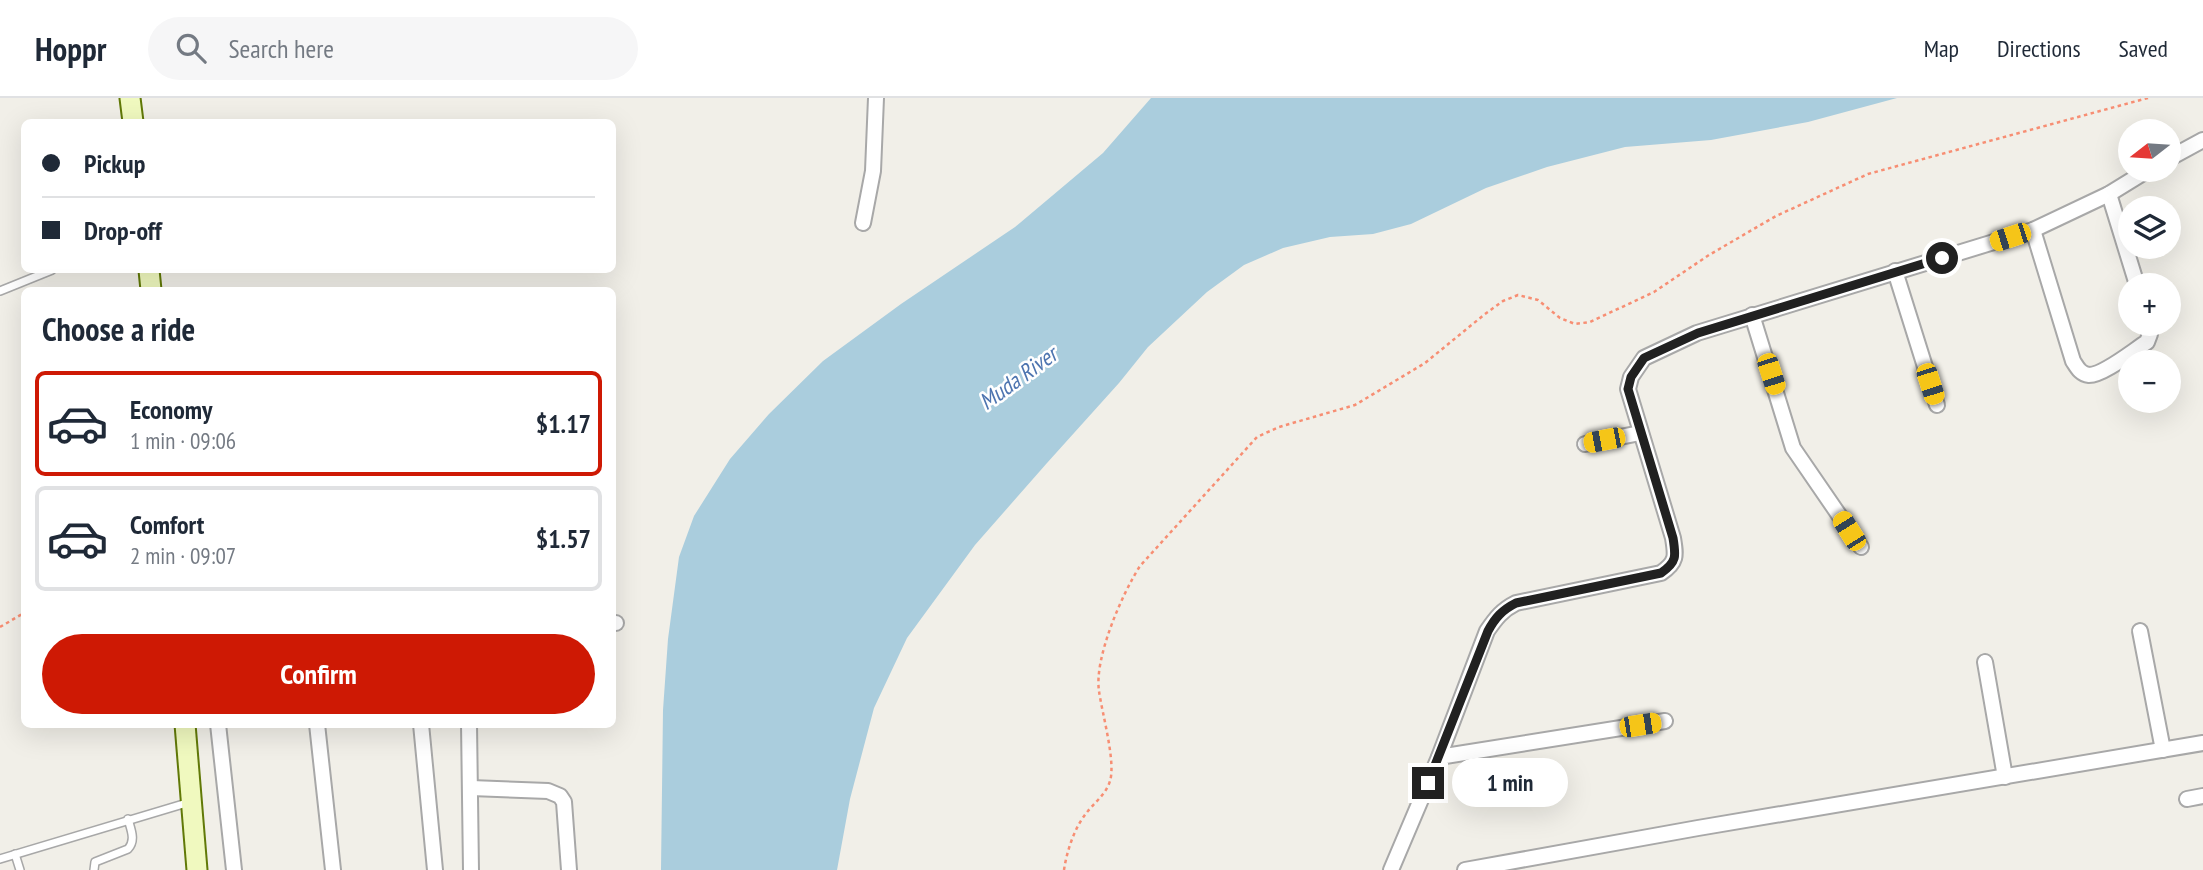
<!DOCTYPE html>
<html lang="en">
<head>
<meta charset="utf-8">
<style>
  body { margin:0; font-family:"PT Sans Narrow",sans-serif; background:#f6f6f7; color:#1f2937; height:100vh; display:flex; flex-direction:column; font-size:26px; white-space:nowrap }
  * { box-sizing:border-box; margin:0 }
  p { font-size:23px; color:#747a83 }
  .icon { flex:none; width:38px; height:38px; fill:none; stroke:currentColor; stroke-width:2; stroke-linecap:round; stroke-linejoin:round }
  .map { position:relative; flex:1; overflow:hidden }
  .sheet { position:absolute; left:21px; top:189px; width:595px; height:441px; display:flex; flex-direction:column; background:#fff; border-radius:10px; box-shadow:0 7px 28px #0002 }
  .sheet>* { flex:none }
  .banner { position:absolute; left:21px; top:21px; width:595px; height:154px; border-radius:10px; box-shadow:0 7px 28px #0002; display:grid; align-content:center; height:154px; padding:0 21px; background:#fff }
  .needle { width:46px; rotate:253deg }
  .tools { position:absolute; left:2118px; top:21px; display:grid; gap:14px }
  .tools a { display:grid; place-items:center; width:63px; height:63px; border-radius:50%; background:#fff; box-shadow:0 7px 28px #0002; font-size:35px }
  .end { position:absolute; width:32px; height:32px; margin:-16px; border:9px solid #212121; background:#fff; box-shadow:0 0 0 4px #fff }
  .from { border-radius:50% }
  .bubble { position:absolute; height:49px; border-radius:24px; background:#fff; box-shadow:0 7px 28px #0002; font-size:23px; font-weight:700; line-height:49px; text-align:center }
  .car { position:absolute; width:21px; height:42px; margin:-21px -10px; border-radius:9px; box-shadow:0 0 5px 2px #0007; background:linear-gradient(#f5c518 24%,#345 0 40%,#f5c518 0 76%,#345 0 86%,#f5c518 0) }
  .banner b { display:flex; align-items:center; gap:24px; height:66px; font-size:26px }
  .banner b+b { border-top:2px solid #e0e1e3 }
  .banner i { width:18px; height:18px; background:#1f2937 }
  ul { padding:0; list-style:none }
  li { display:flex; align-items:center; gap:21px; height:105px; margin:0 14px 10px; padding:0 7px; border:4px solid #e0e1e3; border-radius:10px }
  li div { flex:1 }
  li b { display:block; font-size:26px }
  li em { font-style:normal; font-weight:700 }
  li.on { border-color:#ce1904 }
  li>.icon { width:63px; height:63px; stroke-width:1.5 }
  h2 { padding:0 21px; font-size:32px; line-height:84px }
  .button { display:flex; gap:14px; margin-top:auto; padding:14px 21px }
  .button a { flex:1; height:80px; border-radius:42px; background:#ce1904; color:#fff; font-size:28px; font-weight:700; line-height:80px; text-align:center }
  header { display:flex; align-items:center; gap:42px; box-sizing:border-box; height:98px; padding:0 35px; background:#fff; border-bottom:2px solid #e0e1e3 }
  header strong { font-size:33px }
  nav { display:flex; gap:38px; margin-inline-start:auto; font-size:24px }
  .search { width:490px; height:63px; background:#f6f6f7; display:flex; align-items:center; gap:18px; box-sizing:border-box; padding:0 24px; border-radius:38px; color:#747a83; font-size:26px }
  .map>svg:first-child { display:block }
  .water { fill:#aacddd }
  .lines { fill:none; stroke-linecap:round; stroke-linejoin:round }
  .service-casing { stroke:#a8a8a8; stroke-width:10 }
  .minor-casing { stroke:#a8a8a8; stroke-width:18 }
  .secondary-casing { stroke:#617907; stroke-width:23 }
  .path { stroke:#f78e73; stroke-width:2.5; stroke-dasharray:3.5 3.5; stroke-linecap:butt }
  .service { stroke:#fff; stroke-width:7 }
  .minor { stroke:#fff; stroke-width:14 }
  .secondary { stroke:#f0f9bf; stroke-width:19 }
  .route { stroke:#212121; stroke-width:9 }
  .labels { text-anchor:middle; stroke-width:5; stroke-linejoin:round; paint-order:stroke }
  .water-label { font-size:23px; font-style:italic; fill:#4e75b0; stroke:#fff }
</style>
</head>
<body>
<header>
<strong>Hoppr</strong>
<div class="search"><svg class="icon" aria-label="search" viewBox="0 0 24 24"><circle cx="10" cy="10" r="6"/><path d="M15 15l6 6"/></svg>Search here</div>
<nav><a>Map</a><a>Directions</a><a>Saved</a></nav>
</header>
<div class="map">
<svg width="2203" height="772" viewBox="0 0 2203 772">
  <rect width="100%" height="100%" fill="#f1efe8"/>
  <path class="water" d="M 1151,0 L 1897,0 L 1808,24 L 1711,42 L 1625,49 L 1547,69 L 1486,90 L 1411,126 L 1373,136 L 1330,139 L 1283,150 L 1244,167 L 1207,194 L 1148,249 L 1119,285 L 1047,365 L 975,447 L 907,540 L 874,610 L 850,701 L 837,772 L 661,772 L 663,612 L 668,541 L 679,459 L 694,418 L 730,361 L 769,316 L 823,263 L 901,206 L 1015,129 L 1103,55 Z"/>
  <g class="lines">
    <defs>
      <g id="service">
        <path d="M 0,193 L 52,172"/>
        <path d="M 15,756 L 20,772"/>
        <path d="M 0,761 L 190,704"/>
        <path d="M 94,772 L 95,764 L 128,751 C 136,742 131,732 128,721"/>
      </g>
      <g id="minor">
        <path d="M 2168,61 L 2203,42"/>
        <path d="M 2109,96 L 2137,187"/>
        <path d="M 863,125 L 873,73 L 876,0"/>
        <path d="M 2033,132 L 2073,263 C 2077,269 2080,276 2089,277 C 2104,277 2134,252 2147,244 L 2150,236 L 2149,226"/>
        <path d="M 1895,173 L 1937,307"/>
        <path d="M 1752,217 L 1793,350 L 1861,449"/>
        <path d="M 1585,346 L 1640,335"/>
        <path d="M 612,525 L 616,525"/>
        <path d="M 2140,533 L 2163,652"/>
        <path d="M 1985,564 L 2005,679"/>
        <path d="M 218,626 L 234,772"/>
        <path d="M 317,626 L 333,772"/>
        <path d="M 421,626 L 435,772"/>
        <path d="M 469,626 L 471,772"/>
        <path d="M 1439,659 L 1665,623"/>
        <path d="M 471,690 L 548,693 L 560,698 L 564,704 L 569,772"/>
        <path d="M 2187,701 L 2203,698"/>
        <path d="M 1391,772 L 1439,659 L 1487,533 C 1496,520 1502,512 1516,505 L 1661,475 C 1677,464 1676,458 1673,440 L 1628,291 L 1631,279 L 1644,260 L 1697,235 L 2033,132 L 2109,96 L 2148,72"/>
        <path d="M 1465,772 L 1698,730 L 2203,645"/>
      </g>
      <g id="secondary">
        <path d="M 130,0 L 133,24"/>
        <path d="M 149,172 L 151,192"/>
        <path d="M 185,626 L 197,772"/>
      </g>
    </defs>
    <use href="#service" class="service-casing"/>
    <use href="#minor" class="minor-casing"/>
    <use href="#secondary" class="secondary-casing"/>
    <g class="path">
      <path d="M 0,529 L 24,515"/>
      <path d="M 1064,772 C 1067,752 1075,728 1088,713 C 1096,703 1106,696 1110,683 C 1116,664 1102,615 1099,593 C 1094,560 1122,496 1140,468 L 1257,339 L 1279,329 L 1355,307 L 1425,265 L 1485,216 L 1503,203 L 1518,197 L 1538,202 L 1560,220 L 1575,226 L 1590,224 L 1654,194 L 1709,157 L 1776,118 L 1868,76 L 2148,0"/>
    </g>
    <use href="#service" class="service"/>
    <use href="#minor" class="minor"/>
    <use href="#secondary" class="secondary"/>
  </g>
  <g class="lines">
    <path class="route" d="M 1428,685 L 1488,533 C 1495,520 1502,512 1516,505 L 1661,475 C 1677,464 1676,458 1673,440 L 1628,291 L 1631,279 L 1644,260 L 1698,235 L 1942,160"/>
  </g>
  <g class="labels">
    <g class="water-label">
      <text transform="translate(1018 280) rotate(-36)" y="8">Muda River</text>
    </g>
  </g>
</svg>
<div class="tools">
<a><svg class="needle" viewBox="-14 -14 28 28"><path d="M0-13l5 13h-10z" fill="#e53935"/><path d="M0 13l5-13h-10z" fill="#747a83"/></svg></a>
<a><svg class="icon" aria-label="layers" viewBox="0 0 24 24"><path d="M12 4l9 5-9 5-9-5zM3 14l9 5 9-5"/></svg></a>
<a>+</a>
<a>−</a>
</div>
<i class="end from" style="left:1942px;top:160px"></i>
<i class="end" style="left:1428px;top:685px"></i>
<div class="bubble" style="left:1452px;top:660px;width:116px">1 min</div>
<i class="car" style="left:2010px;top:139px;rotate:252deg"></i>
<i class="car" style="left:1771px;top:276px;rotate:162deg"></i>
<i class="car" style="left:1930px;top:286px;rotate:162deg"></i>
<i class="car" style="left:1604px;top:342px;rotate:259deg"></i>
<i class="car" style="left:1849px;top:433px;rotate:328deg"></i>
<i class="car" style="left:1640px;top:627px;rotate:81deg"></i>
<div class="banner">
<b><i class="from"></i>Pickup</b>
<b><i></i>Drop-off</b>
</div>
<section class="sheet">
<h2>Choose a ride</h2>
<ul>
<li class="on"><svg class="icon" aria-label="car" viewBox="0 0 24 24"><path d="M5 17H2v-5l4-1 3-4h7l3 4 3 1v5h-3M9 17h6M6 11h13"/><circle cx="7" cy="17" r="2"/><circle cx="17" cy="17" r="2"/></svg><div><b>Economy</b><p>1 min · 09:06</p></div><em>$1.17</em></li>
<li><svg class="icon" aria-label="car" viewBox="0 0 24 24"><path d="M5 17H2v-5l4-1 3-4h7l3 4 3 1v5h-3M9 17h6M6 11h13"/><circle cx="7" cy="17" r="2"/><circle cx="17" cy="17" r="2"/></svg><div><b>Comfort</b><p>2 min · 09:07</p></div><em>$1.57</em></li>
</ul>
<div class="button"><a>Confirm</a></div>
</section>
</div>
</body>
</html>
